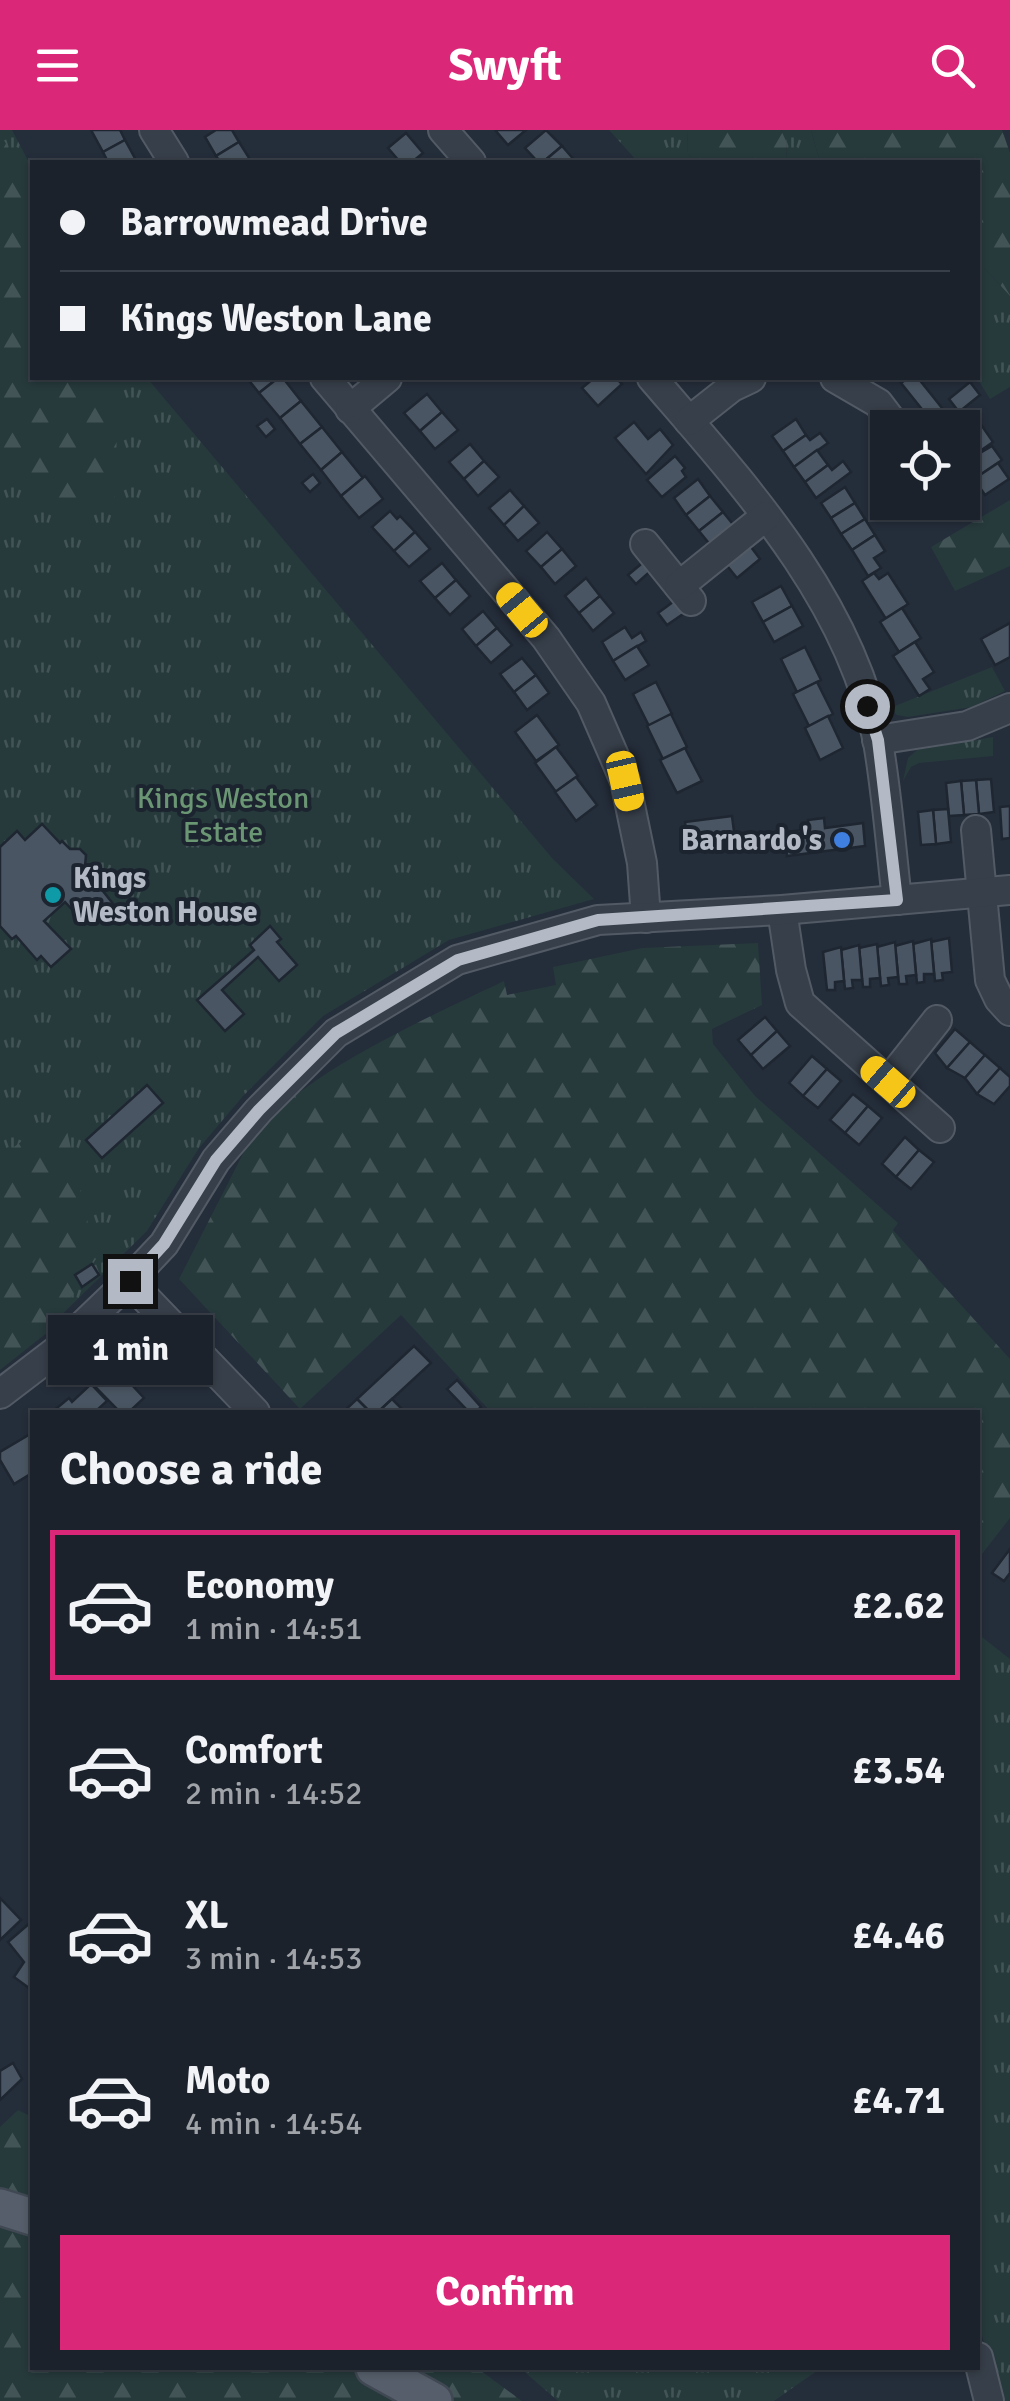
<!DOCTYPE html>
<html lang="en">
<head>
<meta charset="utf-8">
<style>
  body { margin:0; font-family:Signika,sans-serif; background:#282f38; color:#f1f3f6; height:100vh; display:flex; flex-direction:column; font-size:38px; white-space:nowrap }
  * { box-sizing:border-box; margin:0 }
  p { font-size:32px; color:#a0a4a9 }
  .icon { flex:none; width:55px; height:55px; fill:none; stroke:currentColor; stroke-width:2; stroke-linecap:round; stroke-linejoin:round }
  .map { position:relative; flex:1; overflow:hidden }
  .drawer { position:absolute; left:30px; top:1280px; width:950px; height:960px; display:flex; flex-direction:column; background:#1b222c; border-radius:0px; box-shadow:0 2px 8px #0004,0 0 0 2px #393f48 }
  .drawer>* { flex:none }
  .hud { position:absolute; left:30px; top:30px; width:950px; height:220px; border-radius:0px; box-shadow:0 2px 8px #0004,0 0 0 2px #393f48; display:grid; align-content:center; height:220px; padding:0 30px; background:#1b222c }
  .tools { position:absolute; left:870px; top:280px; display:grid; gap:20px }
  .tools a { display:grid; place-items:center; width:110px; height:110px; border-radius:0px; background:#1b222c; box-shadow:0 2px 8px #0004,0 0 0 2px #393f48; font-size:50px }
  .end { position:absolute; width:45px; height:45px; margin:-22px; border:12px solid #b3bac6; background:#111; box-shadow:0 0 0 5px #111 }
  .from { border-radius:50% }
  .bubble { position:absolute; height:70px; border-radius:0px; background:#1b222c; box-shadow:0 2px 8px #0004,0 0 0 2px #393f48; font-size:32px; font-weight:700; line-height:70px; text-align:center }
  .car { position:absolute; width:30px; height:60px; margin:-30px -15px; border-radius:12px; box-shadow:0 0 8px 2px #0007; background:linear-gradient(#f5c518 24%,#345 0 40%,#f5c518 0 76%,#345 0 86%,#f5c518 0) }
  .hud b { display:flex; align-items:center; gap:35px; height:95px; font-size:38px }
  .hud b+b { border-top:2px solid #393f48 }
  .hud i { width:25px; height:25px; background:#f1f3f6 }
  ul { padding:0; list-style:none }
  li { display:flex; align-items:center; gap:30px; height:150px; margin:0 20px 15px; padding:0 10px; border:5px solid transparent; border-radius:0px }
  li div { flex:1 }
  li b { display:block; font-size:38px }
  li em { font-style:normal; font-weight:700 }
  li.active { border-color:#db2777 }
  li>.icon { width:90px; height:90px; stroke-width:1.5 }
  h2 { padding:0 30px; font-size:45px; line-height:120px }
  .primary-button { display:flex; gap:20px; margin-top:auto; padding:20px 30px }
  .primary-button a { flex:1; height:115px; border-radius:0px; background:#db2777; color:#fff; font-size:40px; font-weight:700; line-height:115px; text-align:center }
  header { display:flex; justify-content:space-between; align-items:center; height:130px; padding:0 30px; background:#db2777; color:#fff; font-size:45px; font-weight:700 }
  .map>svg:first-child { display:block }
  .grass { fill:url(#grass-tufts) }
  .forest { fill:url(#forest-firs) }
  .building { fill:#4a5563; stroke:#1e2631; stroke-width:2.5 }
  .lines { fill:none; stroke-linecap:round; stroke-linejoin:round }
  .minor-casing { stroke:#525a65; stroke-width:32 }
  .major-casing { stroke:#404853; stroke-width:40 }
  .minor { stroke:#373f4a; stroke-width:28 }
  .major { stroke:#555e6a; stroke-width:35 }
  .route { stroke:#b3bac6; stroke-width:12 }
  .shop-dot { fill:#3f7fe0; stroke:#1c242f; stroke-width:4 }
  .culture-dot { fill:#0f9aa8; stroke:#1c242f; stroke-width:4 }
  .labels { text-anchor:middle; stroke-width:8; stroke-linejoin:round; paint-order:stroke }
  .park-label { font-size:30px; fill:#6b9674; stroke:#1c242f }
  .poi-label { font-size:30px; font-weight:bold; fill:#b3bac6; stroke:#1c242f; text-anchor:end }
</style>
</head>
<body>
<header><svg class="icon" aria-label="menu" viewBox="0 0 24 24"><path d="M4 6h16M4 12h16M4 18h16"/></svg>Swyft<svg class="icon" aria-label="search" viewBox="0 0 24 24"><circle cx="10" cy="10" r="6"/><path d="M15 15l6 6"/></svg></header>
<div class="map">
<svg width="1010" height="2271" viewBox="0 0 1010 2271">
  <defs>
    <pattern id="grass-tufts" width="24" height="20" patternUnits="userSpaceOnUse" patternTransform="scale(2.5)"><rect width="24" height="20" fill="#26393b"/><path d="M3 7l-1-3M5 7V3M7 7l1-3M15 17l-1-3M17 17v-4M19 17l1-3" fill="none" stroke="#435456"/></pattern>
    <pattern id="forest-firs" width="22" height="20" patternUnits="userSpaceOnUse" patternTransform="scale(2.5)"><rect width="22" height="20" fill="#26393b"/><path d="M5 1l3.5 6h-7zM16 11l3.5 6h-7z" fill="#435456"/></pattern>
  </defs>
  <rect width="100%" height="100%" fill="#242d3a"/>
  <g class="grass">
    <path d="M 0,0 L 12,0 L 32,38 L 32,248 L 147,248 L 552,728 L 594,769 L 449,810 L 323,886 L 244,965 L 199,1018 L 147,1101 L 34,1212 L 0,1238 Z"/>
    <path d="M 609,0 L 688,0 L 687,23 L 695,32 L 638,32 Z"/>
    <path d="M 781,0 L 811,0 L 820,32 L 786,32 L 787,13 Z"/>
    <path d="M 978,131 L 1010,166 L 1010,257 L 990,269 L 977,248 Z"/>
    <path d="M 992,537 L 1005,561 L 972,577 L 908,587 L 897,585 L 890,578 Z"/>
    <path d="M 993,607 L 993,626 L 919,633 L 911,637 L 903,651 L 908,628 L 917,620 Z"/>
    <path d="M 978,1504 L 1010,1529 L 1010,2271 L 999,2271 L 978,2190 Z"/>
    <path d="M 520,2238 L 821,2238 L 774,2271 L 558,2271 Z"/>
  </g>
  <g class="forest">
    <path d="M 688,0 L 781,0 L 787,13 L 786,32 L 695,32 L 687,23 Z"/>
    <path d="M 811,0 L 1002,0 L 1010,23 L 1010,166 L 978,131 L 978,32 L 820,32 Z"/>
    <path d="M 0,3 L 15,30 L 32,89 L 32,248 L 100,248 L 118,282 L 114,372 L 63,378 L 0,346 Z"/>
    <path d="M 1010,370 L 1010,436 L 955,461 L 931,417 Z"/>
    <path d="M 758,813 L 762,875 L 712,899 L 713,914 L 755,966 L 898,1093 L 893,1100 L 1010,1229 L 1010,1388 L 978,1429 L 978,1282 L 491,1282 L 401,1185 L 300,1279 L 179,1149 L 250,1010 C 293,947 433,885 504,851 L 507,865 L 556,855 L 553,837 L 642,818 Z"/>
    <path d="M 60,984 L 67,1001 L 96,1129 L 48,1202 L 0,1240 L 0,1027 Z"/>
    <path d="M 18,1980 L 32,1987 L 32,2238 L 477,2238 L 522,2271 L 0,2271 L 0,1997 Z"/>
  </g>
  <g class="building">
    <path d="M 91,0 L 120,0 L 125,10 L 103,22 Z"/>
    <path d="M 216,0 L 232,0 L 239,12 L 216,26 L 205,7 Z"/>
    <path d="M 495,0 L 526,0 L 508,15 Z"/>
    <path d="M 546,0 L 562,16 L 543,32 L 538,32 L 525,18 Z"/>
    <path d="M 406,3 L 423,23 L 412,32 L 400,32 L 388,18 Z"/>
    <path d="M 125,10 L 137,32 L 108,32 L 103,22 Z"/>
    <path d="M 239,12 L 251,31 L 220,32 L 216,26 Z"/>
    <path d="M 562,16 L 576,32 L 543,32 Z"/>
    <path d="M 247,248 L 278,248 L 259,263 Z"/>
    <path d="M 278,248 L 283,248 L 301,271 L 280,288 L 259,263 Z"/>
    <path d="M 594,248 L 616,248 L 622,254 L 598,276 L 582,258 Z"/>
    <path d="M 908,248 L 918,248 L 950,288 L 937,298 L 901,253 Z"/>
    <path d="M 970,252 L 980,265 L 959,282 L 949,269 Z"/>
    <path d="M 427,264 L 442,282 L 420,301 L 404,283 Z"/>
    <path d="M 301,271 L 322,297 L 300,314 L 280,288 Z"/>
    <path d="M 442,282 L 458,300 L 435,319 L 420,301 Z"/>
    <path d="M 965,284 L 976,300 L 962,310 L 962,298 L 945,298 Z"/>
    <path d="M 267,289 L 275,299 L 266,307 L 257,296 Z"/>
    <path d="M 796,289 L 806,305 L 783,321 L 772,306 Z"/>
    <path d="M 634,292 L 648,309 L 660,299 L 673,315 L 646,344 L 615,308 Z"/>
    <path d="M 982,296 L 993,312 L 963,333 L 962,310 Z"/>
    <path d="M 322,297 L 342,322 L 321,340 L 300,314 Z"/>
    <path d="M 820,303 L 828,313 L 794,337 L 783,321 L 806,305 L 810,310 Z"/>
    <path d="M 470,314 L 484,331 L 464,349 L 449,332 Z"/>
    <path d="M 992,316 L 1002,330 L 974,349 L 963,333 Z"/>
    <path d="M 817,320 L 828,335 L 805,352 L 794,337 Z"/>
    <path d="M 342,322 L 363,348 L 341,366 L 321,340 Z"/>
    <path d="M 675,326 L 685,338 L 682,341 L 686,347 L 662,367 L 647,350 Z"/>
    <path d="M 484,331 L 499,347 L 478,366 L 464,349 Z"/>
    <path d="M 843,331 L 851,342 L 816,368 L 805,352 L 828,335 L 832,340 Z"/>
    <path d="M 998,333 L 1009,349 L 985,365 L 974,349 Z"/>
    <path d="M 313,344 L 320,353 L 310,362 L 302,353 Z"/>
    <path d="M 365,346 L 383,369 L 359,388 L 341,366 Z"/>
    <path d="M 698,349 L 710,366 L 686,385 L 674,368 Z"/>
    <path d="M 845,357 L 855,373 L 831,388 L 821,373 Z"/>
    <path d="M 510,360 L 524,376 L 504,395 L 489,378 Z"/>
    <path d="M 710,366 L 723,382 L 699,401 L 686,385 Z"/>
    <path d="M 855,373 L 865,389 L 841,404 L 831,388 Z"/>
    <path d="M 524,376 L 539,393 L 518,411 L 504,395 Z"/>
    <path d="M 390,381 L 397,389 L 400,386 L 415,402 L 394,421 L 372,397 Z"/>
    <path d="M 723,382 L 736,398 L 712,417 L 699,401 Z"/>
    <path d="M 865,389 L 875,405 L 852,420 L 841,404 Z"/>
    <path d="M 415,402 L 430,419 L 409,437 L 394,421 Z"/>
    <path d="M 547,402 L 562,419 L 541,437 L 526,421 Z"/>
    <path d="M 875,405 L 885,421 L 874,428 L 881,438 L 868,446 L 852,420 Z"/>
    <path d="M 748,413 L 760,429 L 737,448 L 724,432 Z"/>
    <path d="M 562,419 L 576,436 L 555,454 L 541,437 Z"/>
    <path d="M 646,430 L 654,438 L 636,454 L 628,445 Z"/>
    <path d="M 442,433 L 456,450 L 435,468 L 420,451 Z"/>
    <path d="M 874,443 L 879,449 L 888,443 L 908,474 L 886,489 L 862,451 Z"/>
    <path d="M 586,448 L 600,466 L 579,483 L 565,466 Z"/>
    <path d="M 456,450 L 470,466 L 450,485 L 435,468 Z"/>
    <path d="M 781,456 L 792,476 L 763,492 L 752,472 Z"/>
    <path d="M 600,466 L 614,483 L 593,501 L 579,483 Z"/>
    <path d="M 677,469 L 686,482 L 667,495 L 658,483 Z"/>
    <path d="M 792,476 L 803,496 L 774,512 L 763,492 Z"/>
    <path d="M 902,478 L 921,508 L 899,522 L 880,492 Z"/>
    <path d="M 483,481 L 497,498 L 476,516 L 462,499 Z"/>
    <path d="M 1010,493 L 1010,527 L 995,535 L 981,509 Z"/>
    <path d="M 625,497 L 632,508 L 641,502 L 646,511 L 613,531 L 602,512 Z"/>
    <path d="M 497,498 L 512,515 L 491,533 L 476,516 Z"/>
    <path d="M 915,512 L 934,542 L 923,549 L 930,559 L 919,566 L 893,526 Z"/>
    <path d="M 637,516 L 649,535 L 625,550 L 613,531 Z"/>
    <path d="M 805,517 L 821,550 L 797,562 L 781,529 Z"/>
    <path d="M 522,528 L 536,545 L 514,562 L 500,544 Z"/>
    <path d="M 536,545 L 549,563 L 527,580 L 514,562 Z"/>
    <path d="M 656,552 L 672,584 L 649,596 L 633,564 Z"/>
    <path d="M 817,552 L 833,584 L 809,596 L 793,564 Z"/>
    <path d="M 671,584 L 687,617 L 663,629 L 647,596 Z"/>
    <path d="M 537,585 L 559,615 L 536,631 L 515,602 Z"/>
    <path d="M 828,586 L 843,618 L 820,630 L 805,598 Z"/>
    <path d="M 556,617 L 578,646 L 556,662 L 535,633 Z"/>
    <path d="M 685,618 L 702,651 L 677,663 L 660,630 Z"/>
    <path d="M 576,647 L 597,675 L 576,691 L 555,662 Z"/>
    <path d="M 991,649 L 994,682 L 979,684 L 976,650 Z"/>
    <path d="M 976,650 L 979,684 L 964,685 L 961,651 Z"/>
    <path d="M 961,651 L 964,685 L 949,686 L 946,653 Z"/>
    <path d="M 1010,676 L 1010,708 L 1002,709 L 1000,677 Z"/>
    <path d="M 948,679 L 951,712 L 936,714 L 933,680 Z"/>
    <path d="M 933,680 L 936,714 L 921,715 L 918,682 Z"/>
    <path d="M 732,686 L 736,717 L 689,723 L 685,692 Z"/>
    <path d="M 824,688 L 825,698 L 863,693 L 865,716 L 787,726 L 785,702 L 809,699 L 808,690 Z"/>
    <path d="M 42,694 L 60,713 L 62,711 L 70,719 L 80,719 L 86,725 L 85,736 L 93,744 L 91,746 L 114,775 L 96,793 L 87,783 L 81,789 L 65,772 L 44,791 L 71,819 L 51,837 L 41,826 L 37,830 L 16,806 L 12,809 L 0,796 L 0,717 L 17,701 L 25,710 Z"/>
    <path d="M 270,796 L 281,809 L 277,812 L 297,835 L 279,851 L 258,827 L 222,860 L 244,884 L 225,901 L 197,870 L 254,820 L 250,815 Z"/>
    <path d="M 949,808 L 952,842 L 942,843 L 943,850 L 935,851 L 931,812 Z"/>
    <path d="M 931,809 L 934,844 L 924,844 L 924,852 L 917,853 L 913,814 Z"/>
    <path d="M 913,811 L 916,845 L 906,846 L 907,854 L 899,854 L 895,816 Z"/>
    <path d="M 895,812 L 898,847 L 888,848 L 889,855 L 881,856 L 877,817 Z"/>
    <path d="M 877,814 L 880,848 L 870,849 L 870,857 L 863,857 L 859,818 Z"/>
    <path d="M 859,815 L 862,850 L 852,850 L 853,858 L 845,859 L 841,820 Z"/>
    <path d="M 841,817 L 844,851 L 835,852 L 835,860 L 827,860 L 823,822 Z"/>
    <path d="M 765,887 L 777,901 L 751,925 L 738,910 Z"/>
    <path d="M 955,899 L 970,912 L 947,938 L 935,923 Z"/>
    <path d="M 777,901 L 790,916 L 763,939 L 751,925 Z"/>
    <path d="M 970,912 L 985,925 L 965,948 L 947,938 Z"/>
    <path d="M 985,925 L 1000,938 L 977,964 L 965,948 Z"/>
    <path d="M 812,926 L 827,939 L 803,966 L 789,953 Z"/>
    <path d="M 1000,938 L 1010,947 L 1010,956 L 994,974 L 977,964 Z"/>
    <path d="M 827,939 L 841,951 L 818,978 L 803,966 Z"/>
    <path d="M 147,955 L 163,973 L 102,1028 L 86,1010 Z"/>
    <path d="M 853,964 L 868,976 L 845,1003 L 830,990 Z"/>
    <path d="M 868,976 L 882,988 L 859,1015 L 845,1003 Z"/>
    <path d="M 905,1007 L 919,1020 L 896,1047 L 882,1034 Z"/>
    <path d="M 919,1020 L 934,1032 L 911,1059 L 896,1047 Z"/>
    <path d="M 92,1134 L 99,1145 L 82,1157 L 75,1145 Z"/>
    <path d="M 92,1211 L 122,1242 L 134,1230 L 145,1241 L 132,1255 L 144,1268 L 129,1282 L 120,1282 L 71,1232 Z"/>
    <path d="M 414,1216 L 431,1233 L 378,1282 L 370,1282 L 357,1269 Z"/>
    <path d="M 457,1250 L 481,1277 L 476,1282 L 469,1282 L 447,1259 Z"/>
    <path d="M 91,1254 L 107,1271 L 95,1282 L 52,1282 L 69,1268 L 72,1272 Z"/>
    <path d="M 357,1269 L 370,1282 L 343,1282 Z"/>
    <path d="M 392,1269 L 405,1282 L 378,1282 Z"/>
    <path d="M 32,1303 L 32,1343 L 14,1354 L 0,1330 L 0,1322 Z"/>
    <path d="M 1010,1419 L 1010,1443 L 1004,1451 L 992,1443 Z"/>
    <path d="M 0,1768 L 21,1790 L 0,1810 Z"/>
    <path d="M 31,1792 L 32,1855 L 29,1858 L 14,1847 L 24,1832 L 8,1812 Z"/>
    <path d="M 13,1933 L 22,1949 L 0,1970 L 0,1941 Z"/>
  </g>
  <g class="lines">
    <defs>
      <g id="minor">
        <path d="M 154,0 L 174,32"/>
        <path d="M 443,0 L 471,32"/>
        <path d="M 325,248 L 546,508 L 591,573 L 625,651 L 642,733 L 646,788"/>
        <path d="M 652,248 C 743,354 850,469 878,612 C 887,664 891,718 897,770"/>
        <path d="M 835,248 L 878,273 L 897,298"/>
        <path d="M 350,279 L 387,248"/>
        <path d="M 689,291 L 732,257 L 751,248"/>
        <path d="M 645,414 L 691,471"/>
        <path d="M 679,456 L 766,386"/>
        <path d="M 877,610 L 967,596 L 1010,578"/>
        <path d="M 976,700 L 990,850 L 999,869 L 1010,881"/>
        <path d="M 782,780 L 791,840 L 800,873 L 940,998"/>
        <path d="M 888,952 L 937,890"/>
        <path d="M 129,1151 L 255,1282"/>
        <path d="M 0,1264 L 55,1222 L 129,1151 L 164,1114 L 216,1030 L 259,980 L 336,903 L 457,830 L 598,790 L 782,780 L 1010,760"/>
        <path d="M 978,2227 L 989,2271"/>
      </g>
      <g id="major">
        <path d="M 0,2077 L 32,2087"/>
        <path d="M 374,2238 L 434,2271"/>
      </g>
    </defs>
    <use href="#minor" class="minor-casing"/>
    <use href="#major" class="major-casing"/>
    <use href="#minor" class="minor"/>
    <use href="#major" class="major"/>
  </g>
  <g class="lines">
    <path class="route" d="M 130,1151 L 164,1114 L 216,1030 L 259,980 L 336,903 L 458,830 L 598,790 L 897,770 L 878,610 L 867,576"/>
  </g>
  <circle class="shop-dot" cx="842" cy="710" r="10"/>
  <circle class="culture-dot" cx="53" cy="765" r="10"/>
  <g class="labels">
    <g class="park-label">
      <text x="223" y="678">Kings Weston<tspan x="223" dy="34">Estate</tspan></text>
    </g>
    <g class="poi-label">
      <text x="822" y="720">Barnardo's</text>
      <text x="73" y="758" text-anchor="start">Kings<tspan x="73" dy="34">Weston House</tspan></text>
    </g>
  </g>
</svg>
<div class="tools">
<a><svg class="icon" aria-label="locate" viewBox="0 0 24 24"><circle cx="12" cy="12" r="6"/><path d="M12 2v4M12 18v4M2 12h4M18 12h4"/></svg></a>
</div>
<i class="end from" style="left:867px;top:576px"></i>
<i class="end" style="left:130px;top:1151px"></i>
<div class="bubble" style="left:48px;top:1185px;width:165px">1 min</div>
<i class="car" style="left:522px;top:480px;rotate:320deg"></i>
<i class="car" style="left:625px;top:651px;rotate:167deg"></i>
<i class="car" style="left:888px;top:952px;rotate:311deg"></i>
<div class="hud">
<b><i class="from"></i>Barrowmead Drive</b>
<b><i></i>Kings Weston Lane</b>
</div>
<section class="drawer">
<h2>Choose a ride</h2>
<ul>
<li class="active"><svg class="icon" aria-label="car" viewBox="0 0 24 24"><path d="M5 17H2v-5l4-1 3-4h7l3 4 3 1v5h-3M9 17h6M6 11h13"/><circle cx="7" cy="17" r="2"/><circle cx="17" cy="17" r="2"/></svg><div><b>Economy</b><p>1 min · 14:51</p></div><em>£2.62</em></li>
<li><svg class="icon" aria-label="car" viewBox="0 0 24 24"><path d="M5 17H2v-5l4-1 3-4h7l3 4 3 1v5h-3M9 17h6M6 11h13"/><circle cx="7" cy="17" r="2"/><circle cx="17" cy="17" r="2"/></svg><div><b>Comfort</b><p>2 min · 14:52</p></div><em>£3.54</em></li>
<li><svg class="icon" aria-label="car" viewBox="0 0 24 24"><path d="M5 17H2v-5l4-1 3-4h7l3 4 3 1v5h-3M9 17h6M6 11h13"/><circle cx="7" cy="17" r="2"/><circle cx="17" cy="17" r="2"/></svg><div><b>XL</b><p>3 min · 14:53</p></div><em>£4.46</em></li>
<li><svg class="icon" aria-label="car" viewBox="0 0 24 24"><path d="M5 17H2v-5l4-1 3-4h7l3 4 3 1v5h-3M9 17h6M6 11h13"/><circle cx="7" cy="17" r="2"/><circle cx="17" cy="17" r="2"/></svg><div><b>Moto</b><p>4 min · 14:54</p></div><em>£4.71</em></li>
</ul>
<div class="primary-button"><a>Confirm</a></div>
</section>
</div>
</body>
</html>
